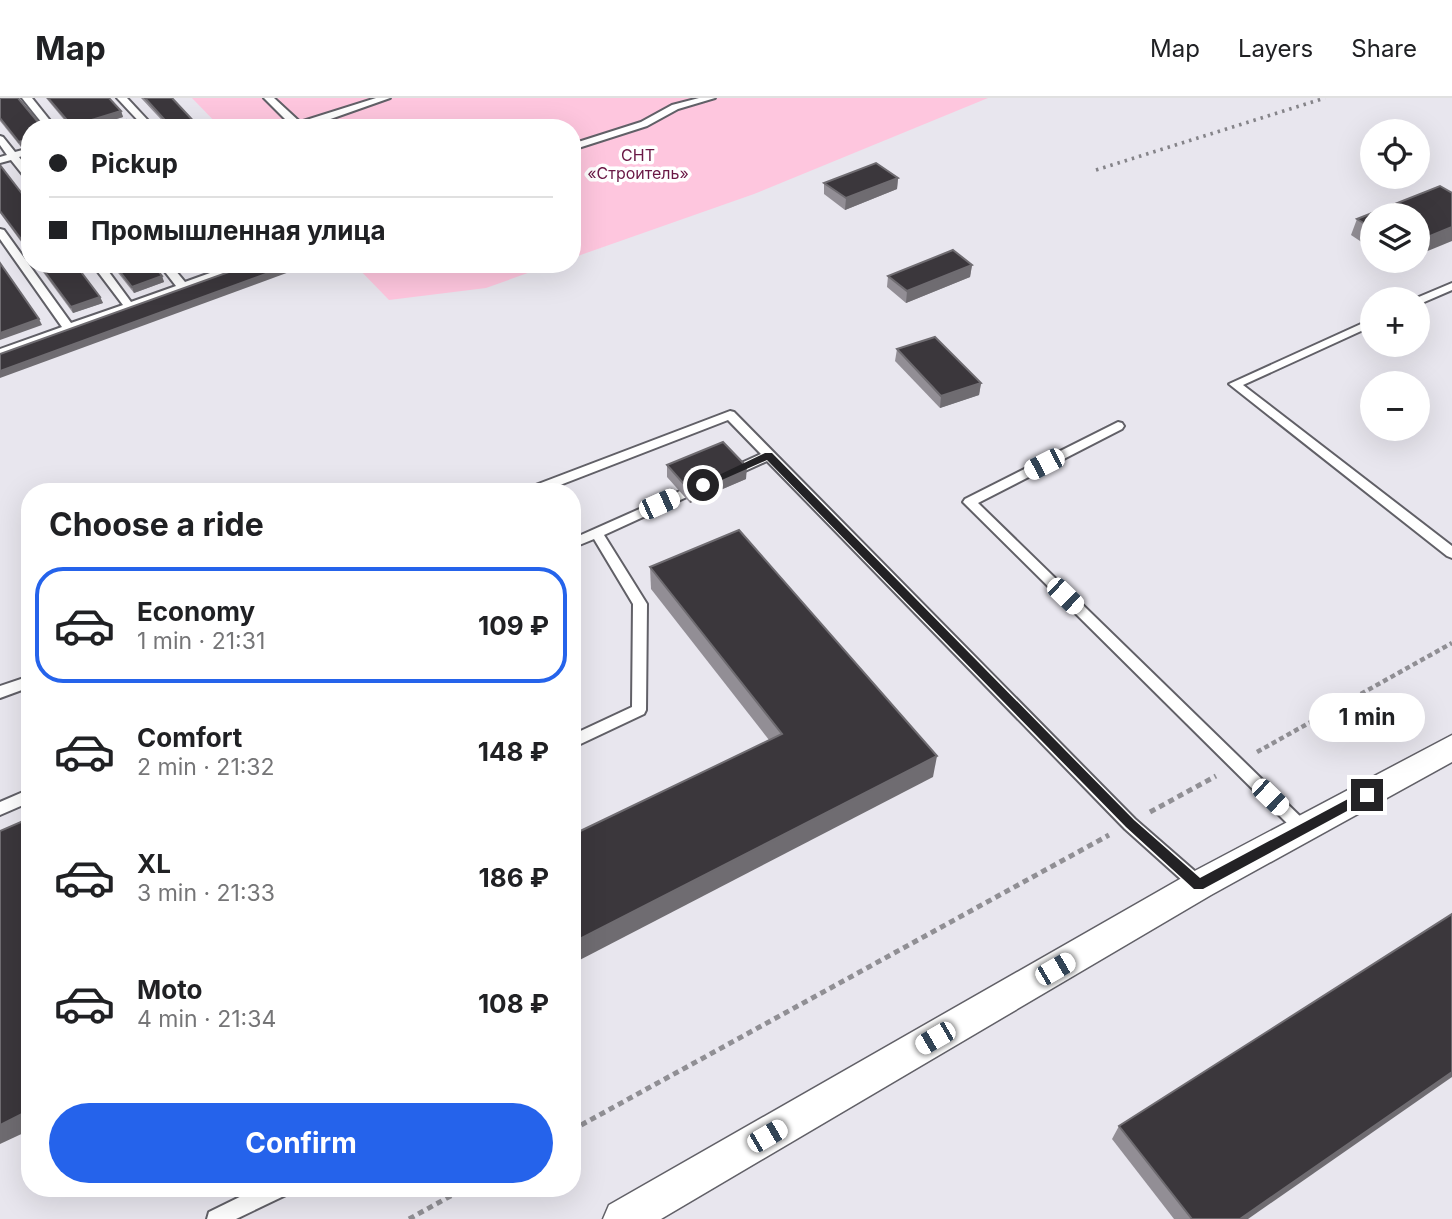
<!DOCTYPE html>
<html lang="en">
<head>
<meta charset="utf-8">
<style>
  body { margin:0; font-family:Inter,sans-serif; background:#f2f2f2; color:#202124; height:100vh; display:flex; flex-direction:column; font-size:26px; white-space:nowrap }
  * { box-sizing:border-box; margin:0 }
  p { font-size:23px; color:#757577 }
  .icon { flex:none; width:38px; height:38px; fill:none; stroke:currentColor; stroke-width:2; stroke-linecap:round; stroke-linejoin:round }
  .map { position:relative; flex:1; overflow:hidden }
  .drawer { position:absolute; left:21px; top:385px; width:560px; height:714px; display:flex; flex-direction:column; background:#fff; border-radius:28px; box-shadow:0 7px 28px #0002 }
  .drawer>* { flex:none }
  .guide { position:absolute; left:21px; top:21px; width:560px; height:154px; border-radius:28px; box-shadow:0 7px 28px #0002; display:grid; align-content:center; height:154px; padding:0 28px; background:#fff }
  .fabs { position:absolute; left:1360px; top:21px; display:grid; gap:14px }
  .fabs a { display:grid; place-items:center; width:70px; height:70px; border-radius:50%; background:#fff; box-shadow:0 7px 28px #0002; font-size:35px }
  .end { position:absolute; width:32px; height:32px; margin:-16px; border:9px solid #232225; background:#fff; box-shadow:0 0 0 4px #fff }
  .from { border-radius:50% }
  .bubble { position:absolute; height:49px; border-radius:24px; background:#fff; box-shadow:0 7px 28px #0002; font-size:23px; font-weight:700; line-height:49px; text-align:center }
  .car { position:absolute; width:21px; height:42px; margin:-21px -10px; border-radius:9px; box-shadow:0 0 5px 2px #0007; background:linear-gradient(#fff 24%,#345 0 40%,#fff 0 76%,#345 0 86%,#fff 0) }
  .guide b { display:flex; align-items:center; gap:24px; height:66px; font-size:26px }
  .guide b+b { border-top:2px solid #e0e0e0 }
  .guide i { width:18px; height:18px; background:#202124 }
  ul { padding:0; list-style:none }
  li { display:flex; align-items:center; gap:21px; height:116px; margin:0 14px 10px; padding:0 14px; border:4px solid transparent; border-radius:28px }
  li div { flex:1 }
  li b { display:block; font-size:26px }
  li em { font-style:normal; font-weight:700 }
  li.on { border-color:#2563eb }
  li>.icon { width:63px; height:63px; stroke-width:1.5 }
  h2 { padding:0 28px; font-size:32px; line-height:84px }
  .cta { display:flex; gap:14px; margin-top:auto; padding:14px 28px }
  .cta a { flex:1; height:80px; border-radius:42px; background:#2563eb; color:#fff; font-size:28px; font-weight:700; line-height:80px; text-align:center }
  header { display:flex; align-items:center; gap:42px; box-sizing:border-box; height:98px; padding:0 35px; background:#fff; border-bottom:2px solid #e0e0e0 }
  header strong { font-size:33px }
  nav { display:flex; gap:38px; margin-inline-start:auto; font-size:24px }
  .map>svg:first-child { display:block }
  .green { fill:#fec6de }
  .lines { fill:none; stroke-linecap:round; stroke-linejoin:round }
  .service-casing { stroke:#616067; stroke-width:4 }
  .minor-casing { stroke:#616067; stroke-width:3 }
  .path-far1 { stroke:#908f94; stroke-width:4.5; stroke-dasharray:5 3.5; stroke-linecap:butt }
  .path { stroke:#908f94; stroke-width:5; stroke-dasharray:6 4.5; stroke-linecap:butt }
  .service { fill:#fff; fill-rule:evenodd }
  .minor { fill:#fff; fill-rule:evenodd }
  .rail { stroke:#858489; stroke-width:3.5; stroke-dasharray:2.5 5; stroke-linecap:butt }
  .wall { fill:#928e95 }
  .shaded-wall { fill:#6f6c71 }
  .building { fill:#3b373c; stroke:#6f6c71; stroke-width:2 }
  .route { fill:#232225 }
  .labels { text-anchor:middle; stroke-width:7; stroke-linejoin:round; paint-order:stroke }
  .far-park-label { font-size:16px; fill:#6a1845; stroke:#fff }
</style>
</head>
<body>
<header>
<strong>Map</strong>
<nav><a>Map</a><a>Layers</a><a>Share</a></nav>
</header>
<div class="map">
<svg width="1452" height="1121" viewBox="0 0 1452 1121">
  <rect width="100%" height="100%" fill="#e8e6ee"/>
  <g class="green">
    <path d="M 192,0 L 988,0 L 754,96 L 572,160 L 572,30 L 221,30 Z"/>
    <path d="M 354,166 L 553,166 L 486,190 L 389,202 Z"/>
  </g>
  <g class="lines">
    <defs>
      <g id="service">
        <path d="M 22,0 L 32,0 L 56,30 L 46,30 Z"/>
        <path d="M 117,0 L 127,0 L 155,30 L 145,30 Z"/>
        <path d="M 264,0 L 274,0 L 300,24 L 376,0 L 390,0 L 305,30 L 294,30 Z"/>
        <path d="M 699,0 L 715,0 L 678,11 L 647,28 L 572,52 L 572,46 L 641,24 L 672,7 Z"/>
        <path d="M 0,38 L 3,39 L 15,54 L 30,50 L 30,56 L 19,59 L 30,73 L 30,83 L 27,82 L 11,62 L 0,65 L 0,59 L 7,57 L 0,47 Z"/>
        <path d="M 0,131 L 4,132 L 71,225 L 123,207 L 92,166 L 103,166 L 131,204 L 176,188 L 159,166 L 170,166 L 185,184 L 235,166 L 251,166 L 0,258 L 0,251 L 62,229 L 0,141 Z"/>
        <path d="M 1452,185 L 1452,192 L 1422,205 L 1418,206 L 1418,201 L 1414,201 Z"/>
        <path d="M 1372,221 L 1372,228 L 1243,287 L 1452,448 L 1452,460 L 1447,458 L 1229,286 Z"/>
        <path d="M 730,313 L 734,314 L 1135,721 L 1205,782 L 1207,787 L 1205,792 L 1199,794 L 1193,792 L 1125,731 L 767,363 L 734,378 L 726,378 L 724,375 L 726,372 L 761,356 L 728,322 L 542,394 L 523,394 L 525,391 Z"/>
        <path d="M 1118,324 L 1122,325 L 1124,328 L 1122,331 L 978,405 L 1308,726 L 1311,731 L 1308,736 L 1303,737 L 1298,736 L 963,404 L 965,401 Z"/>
        <path d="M 698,385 L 704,389 L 702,392 L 604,437 L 647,506 L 646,612 L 644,616 L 572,650 L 572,637 L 632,609 L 633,506 L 594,441 L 572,450 L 572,441 Z"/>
        <path d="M 30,578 L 30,589 L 0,600 L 0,588 Z"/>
        <path d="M 30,691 L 30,704 L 0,717 L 0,704 Z"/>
        <path d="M 258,1090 L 288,1090 L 286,1097 L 236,1121 L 207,1121 L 209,1114 Z"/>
      </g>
      <path id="minor" d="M 1452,637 L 1452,664 L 1211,797 L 661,1121 L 603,1121 L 609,1107 L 1187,777 Z"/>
    </defs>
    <use href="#service" class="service-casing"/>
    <use href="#minor" class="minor-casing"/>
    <path class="path-far1" d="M 1257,654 L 1452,545"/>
    <g class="path">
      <path d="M 1150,714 L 1216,678"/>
      <path d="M 572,1032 L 1109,737"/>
      <path d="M 409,1121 L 465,1090"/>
    </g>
    <use href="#service" class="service"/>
    <use href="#minor" class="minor"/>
    <path class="rail" d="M 1096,72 L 1325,0"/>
  </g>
  <g class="wall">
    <path d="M 0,0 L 30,30 L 30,47 L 21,49 L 0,23 Z"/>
    <path d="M 46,0 L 109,0 L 121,13 L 123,19 L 87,30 L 71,30 Z"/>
    <path d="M 141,0 L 172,0 L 200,30 L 169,30 Z"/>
    <path d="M 0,67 L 30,106 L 30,156 L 0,115 Z"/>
    <path d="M 898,80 L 897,91 L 845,112 L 824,96 L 824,85 Z"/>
    <path d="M 1372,117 L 1372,151 L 1351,137 L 1357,121 Z"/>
    <path d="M 37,166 L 75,166 L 100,199 L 103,205 L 73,215 Z"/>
    <path d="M 111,166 L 153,166 L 162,178 L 164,184 L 134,195 Z"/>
    <path d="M 972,167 L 970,179 L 906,205 L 887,189 L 888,178 Z"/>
    <path d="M 897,251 L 981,285 L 979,297 L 940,310 L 895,263 Z"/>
    <path d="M 667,367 L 746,381 L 690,405 L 667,379 Z"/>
    <path d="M 650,469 L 933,679 L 769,642 L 651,491 Z"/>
    <path d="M 1119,1028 L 1248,1121 L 1174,1121 L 1112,1041 Z"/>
  </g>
  <g class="shaded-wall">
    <path d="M 121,13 L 123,19 L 87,30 L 73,30 L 72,28 Z"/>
    <path d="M 30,40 L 30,47 L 21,49 L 19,44 Z"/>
    <path d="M 898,80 L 897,91 L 845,112 L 846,100 Z"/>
    <path d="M 1452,129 L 1452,143 L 1418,157 L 1418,143 Z"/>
    <path d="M 195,166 L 213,166 L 193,174 L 191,168 Z"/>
    <path d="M 293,166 L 311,166 L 0,280 L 0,273 Z"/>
    <path d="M 972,167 L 970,179 L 906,205 L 907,193 Z"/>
    <path d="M 162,178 L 164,184 L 134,195 L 132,189 Z"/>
    <path d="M 100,199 L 103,205 L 73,215 L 71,209 Z"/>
    <path d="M 39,221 L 42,227 L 0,242 L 0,235 Z"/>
    <path d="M 981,285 L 979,297 L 940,310 L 941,298 Z"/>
    <path d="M 747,369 L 746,381 L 690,405 L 690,393 Z"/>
    <path d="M 937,658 L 933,679 L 572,866 L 572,845 Z"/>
    <path d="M 1452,974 L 1452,979 L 1248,1121 L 1240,1121 Z"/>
    <path d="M 30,1012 L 30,1032 L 0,1046 L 0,1027 Z"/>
  </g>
  <g class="building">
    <path d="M 0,0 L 18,0 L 43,30 L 30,30 L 30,40 L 19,44 L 0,20 Z"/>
    <path d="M 48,0 L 109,0 L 121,13 L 72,28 Z"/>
    <path d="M 145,0 L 172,0 L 200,30 L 172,30 Z"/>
    <path d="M 126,22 L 133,30 L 103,30 Z"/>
    <path d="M 30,51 L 30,61 L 24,53 Z"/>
    <path d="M 876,65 L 898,80 L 846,100 L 824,85 Z"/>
    <path d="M 0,67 L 30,106 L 30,153 L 0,113 Z"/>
    <path d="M 1440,88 L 1452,95 L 1452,129 L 1418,143 L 1418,117 L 1372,117 L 1372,130 L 1357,121 Z"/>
    <path d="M 953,152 L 972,167 L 907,193 L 888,178 Z"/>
    <path d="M 0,165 L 39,221 L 0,235 Z"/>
    <path d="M 39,166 L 75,166 L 100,199 L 71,209 Z"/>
    <path d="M 114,166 L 153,166 L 162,178 L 132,189 Z"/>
    <path d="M 251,166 L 293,166 L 0,273 L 0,256 Z"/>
    <path d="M 935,239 L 981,285 L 941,298 L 897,251 Z"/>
    <path d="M 723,344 L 747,369 L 690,393 L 667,367 Z"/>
    <path d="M 739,432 L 937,658 L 572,845 L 572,737 L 782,636 L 650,469 Z"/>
    <path d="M 30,720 L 30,1012 L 0,1027 L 0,733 Z"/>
    <path d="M 1452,816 L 1452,974 L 1240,1121 L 1192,1121 L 1119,1028 Z"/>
  </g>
  <path class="route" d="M 765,355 L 772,355 L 1134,722 L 1200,780 L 1363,693 L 1371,693 L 1371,700 L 1203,791 L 1194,791 L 1126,729 L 767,362 L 706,389 L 698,387 Z"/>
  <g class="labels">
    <g class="far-park-label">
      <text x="638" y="63">СНТ<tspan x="638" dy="18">«Строитель»</tspan></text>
    </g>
  </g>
</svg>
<div class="fabs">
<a><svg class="icon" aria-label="locate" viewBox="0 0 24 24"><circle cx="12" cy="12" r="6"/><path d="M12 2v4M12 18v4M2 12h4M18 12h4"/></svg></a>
<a><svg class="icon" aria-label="layers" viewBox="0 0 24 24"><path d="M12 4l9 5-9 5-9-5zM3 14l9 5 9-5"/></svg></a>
<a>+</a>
<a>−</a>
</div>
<i class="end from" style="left:703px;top:387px"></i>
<i class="end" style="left:1367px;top:697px"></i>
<div class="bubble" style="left:1309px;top:595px;width:116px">1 min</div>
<i class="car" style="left:1044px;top:366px;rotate:243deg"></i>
<i class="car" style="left:659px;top:406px;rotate:66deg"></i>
<i class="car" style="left:1065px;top:498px;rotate:134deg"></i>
<i class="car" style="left:1270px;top:699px;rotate:134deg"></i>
<i class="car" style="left:1055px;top:871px;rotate:60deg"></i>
<i class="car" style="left:935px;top:940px;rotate:240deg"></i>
<i class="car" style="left:767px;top:1038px;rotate:60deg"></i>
<div class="guide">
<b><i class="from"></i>Pickup</b>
<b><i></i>Промышленная улица</b>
</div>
<section class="drawer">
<h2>Choose a ride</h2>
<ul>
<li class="on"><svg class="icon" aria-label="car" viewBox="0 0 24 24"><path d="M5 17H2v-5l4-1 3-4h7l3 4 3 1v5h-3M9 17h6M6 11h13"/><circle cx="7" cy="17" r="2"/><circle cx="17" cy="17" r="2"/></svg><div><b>Economy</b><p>1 min · 21:31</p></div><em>109 ₽</em></li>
<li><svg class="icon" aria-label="car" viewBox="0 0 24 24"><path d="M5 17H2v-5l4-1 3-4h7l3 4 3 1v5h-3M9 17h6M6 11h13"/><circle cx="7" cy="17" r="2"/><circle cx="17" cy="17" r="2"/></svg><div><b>Comfort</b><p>2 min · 21:32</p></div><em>148 ₽</em></li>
<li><svg class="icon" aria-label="car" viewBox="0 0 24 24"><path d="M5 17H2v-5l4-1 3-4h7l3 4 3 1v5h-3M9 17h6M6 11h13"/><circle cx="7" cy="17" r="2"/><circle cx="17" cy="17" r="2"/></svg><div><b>XL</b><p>3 min · 21:33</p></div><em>186 ₽</em></li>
<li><svg class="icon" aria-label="car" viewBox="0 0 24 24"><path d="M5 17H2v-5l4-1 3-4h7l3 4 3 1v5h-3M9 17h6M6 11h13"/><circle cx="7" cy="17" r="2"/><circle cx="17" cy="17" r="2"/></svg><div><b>Moto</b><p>4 min · 21:34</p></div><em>108 ₽</em></li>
</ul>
<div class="cta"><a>Confirm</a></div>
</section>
</div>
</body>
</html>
